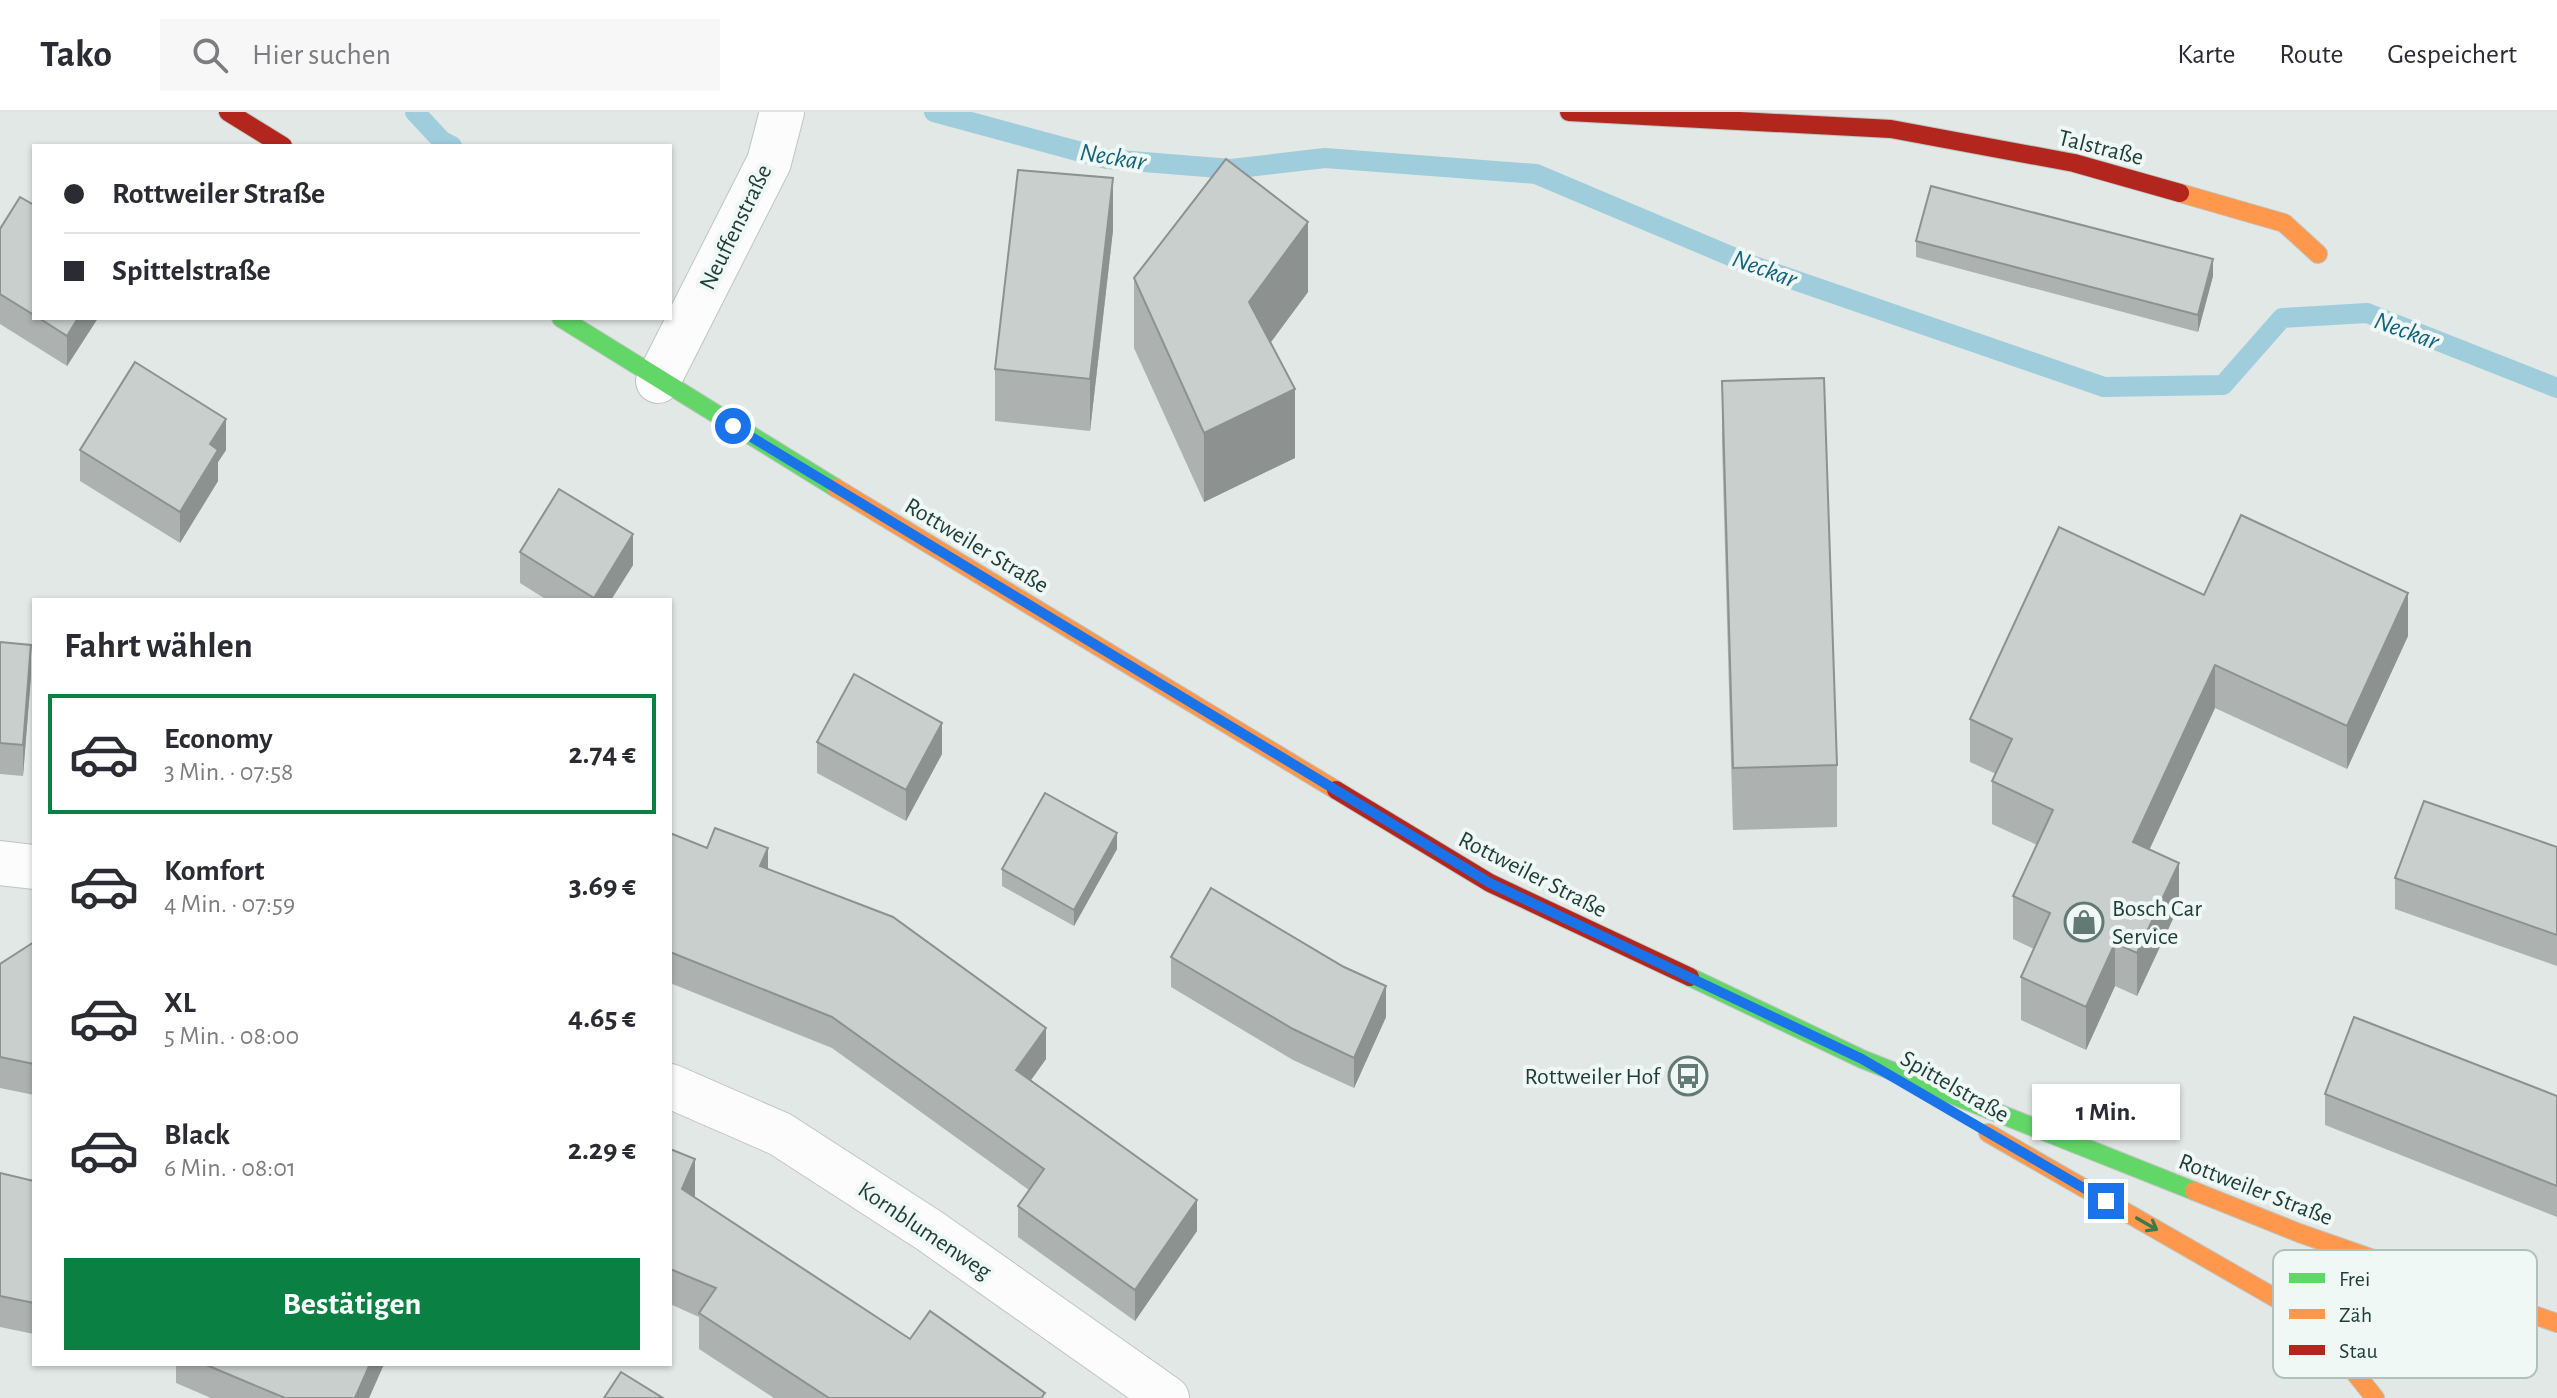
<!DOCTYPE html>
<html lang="de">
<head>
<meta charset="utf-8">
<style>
  body { margin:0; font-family:"Alegreya Sans",sans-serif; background:#f7f7f7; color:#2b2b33; height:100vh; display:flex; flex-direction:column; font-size:30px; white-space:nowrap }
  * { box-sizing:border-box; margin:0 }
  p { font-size:26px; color:#7c7c81 }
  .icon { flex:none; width:44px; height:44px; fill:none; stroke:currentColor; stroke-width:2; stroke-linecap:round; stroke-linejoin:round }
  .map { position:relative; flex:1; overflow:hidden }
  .sheet { position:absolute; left:32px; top:486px; width:640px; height:768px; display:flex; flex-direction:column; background:#fff; border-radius:0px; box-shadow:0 2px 6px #0004 }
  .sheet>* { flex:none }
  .guide { position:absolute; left:32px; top:32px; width:640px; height:176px; border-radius:0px; box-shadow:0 2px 6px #0004; display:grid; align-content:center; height:176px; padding:0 32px; background:#fff }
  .end { position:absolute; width:36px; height:36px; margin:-18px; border:10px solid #1a73e8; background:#fff; box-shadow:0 0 0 4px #fff }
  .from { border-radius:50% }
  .bubble { position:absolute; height:56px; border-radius:0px; background:#fff; box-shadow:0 2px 6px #0004; font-size:26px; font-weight:600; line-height:56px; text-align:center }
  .guide b { display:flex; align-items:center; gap:28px; height:76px; font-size:30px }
  .guide b+b { border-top:2px solid #e1e1e2 }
  .guide i { width:20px; height:20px; background:#2b2b33 }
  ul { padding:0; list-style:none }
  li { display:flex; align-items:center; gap:24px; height:120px; margin:0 16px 12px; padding:0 16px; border:4px solid transparent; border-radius:0px }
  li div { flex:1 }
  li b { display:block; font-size:30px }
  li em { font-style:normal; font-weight:600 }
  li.current { border-color:#0b8043 }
  li>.icon { width:72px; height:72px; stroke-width:1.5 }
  h2 { padding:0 32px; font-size:36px; line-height:96px }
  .button { display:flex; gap:16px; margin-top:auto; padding:16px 32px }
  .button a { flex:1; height:92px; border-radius:0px; background:#0b8043; color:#fff; font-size:32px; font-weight:600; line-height:92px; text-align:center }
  header { display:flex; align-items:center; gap:48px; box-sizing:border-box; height:112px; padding:0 40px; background:#fff; border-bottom:2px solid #e1e1e2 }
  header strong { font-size:38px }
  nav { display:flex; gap:44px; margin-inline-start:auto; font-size:28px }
  .search { width:560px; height:72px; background:#f7f7f7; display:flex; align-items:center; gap:20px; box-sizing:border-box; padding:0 28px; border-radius:0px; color:#7c7c81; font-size:30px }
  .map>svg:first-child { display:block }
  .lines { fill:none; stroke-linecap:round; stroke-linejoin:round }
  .stream { stroke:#9fcddb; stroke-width:20 }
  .street-casing { stroke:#bfc5c3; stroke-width:46 }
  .fast-casing { stroke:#bec6c3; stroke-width:20 }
  .slow-casing { stroke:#bec6c3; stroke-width:20 }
  .jam-casing { stroke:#bec6c3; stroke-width:20 }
  .street { stroke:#fbfcfb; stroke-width:44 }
  .fast { stroke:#63d668; stroke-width:18 }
  .slow { stroke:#ff974d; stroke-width:18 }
  .jam { stroke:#b3261e; stroke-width:18 }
  .wall { fill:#adb2b0 }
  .shaded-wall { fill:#8d9190 }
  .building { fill:#c9cfcd; stroke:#8d9190; stroke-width:2 }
  .oneway { stroke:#3a7a4b }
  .route { stroke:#1a73e8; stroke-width:10 }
  .labels { text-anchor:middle; stroke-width:8; stroke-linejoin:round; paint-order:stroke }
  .street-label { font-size:24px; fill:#1f3d37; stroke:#eff8f4 }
  .poi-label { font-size:24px; fill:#1f3d37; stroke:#eff8f4; text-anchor:start }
  .water-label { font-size:26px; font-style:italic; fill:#14637d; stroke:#eff8f4 }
  .key { fill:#eff8f4; stroke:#b1c0bb; stroke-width:2 }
  .key-label { font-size:22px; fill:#1f3d37 }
</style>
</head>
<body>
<header>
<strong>Tako</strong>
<div class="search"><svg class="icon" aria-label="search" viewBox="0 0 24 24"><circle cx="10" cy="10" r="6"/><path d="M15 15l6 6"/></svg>Hier suchen</div>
<nav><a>Karte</a><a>Route</a><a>Gespeichert</a></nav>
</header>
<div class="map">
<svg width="2557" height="1286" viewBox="0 0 2557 1286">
  <rect width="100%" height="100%" fill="#e2e8e6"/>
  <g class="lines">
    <g class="stream">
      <path d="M 415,0 L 442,29 L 452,34"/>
      <path d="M 934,0 L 1107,47 L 1231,57 L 1325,46 L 1536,62 L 1754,154 L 2104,275 L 2223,273 L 2282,206 L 2367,201 L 2557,276"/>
    </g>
    <defs>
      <g id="street">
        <path d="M 658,269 L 769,50 L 782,0"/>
        <path d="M 0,751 L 34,755"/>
        <path d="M 670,974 L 780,1022 L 930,1119 L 1167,1286"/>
      </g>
      <g id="fast">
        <path d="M 561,206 L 836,376"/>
        <path d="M 1690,865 L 1862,947 L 2194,1079"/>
      </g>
      <g id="slow">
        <path d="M 2180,81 L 2284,111 L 2318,142"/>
        <path d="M 836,376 L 1336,678"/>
        <path d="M 1988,1021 L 2312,1207 L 2375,1286"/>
        <path d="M 2194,1079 L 2299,1121 L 2557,1211"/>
      </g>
      <g id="jam">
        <path d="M 228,0 L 283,34"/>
        <path d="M 1569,0 L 1891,17 L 2074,51 L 2180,81"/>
        <path d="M 1336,678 L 1490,771 L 1690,865"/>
      </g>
    </defs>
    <use href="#street" class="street-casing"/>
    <use href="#fast" class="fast-casing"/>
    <use href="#slow" class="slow-casing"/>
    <use href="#jam" class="jam-casing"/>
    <use href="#street" class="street"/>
    <use href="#fast" class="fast"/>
    <use href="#slow" class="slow"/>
    <use href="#jam" class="jam"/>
  </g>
  <g class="wall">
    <path d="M 34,93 L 34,206 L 98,206 L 67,254 L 0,212 L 0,117 Z"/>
    <path d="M 1113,118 L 1090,319 L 995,309 L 995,257 Z"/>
    <path d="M 1916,129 L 2213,164 L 2198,220 L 1916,145 Z"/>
    <path d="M 1134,166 L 1308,180 L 1270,230 L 1295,346 L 1204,390 L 1134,236 Z"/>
    <path d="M 1722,269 L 1837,653 L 1837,715 L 1733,718 L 1722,331 Z"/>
    <path d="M 80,338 L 226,338 L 218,350 L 218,369 L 180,431 L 80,369 Z"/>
    <path d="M 520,440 L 633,453 L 611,488 L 547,488 L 520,471 Z"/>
    <path d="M 2204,483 L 2408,524 L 2347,657 L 2215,596 L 2149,738 L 2179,794 L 2137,884 L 2115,874 L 2086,938 L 2021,908 L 2021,865 L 2034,837 L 2013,827 L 2013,784 L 2037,733 L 1992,712 L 1992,669 L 1996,662 L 1970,650 L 1970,607 Z"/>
    <path d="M 0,530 L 31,564 L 23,664 L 0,662 Z"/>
    <path d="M 817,630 L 942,642 L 906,709 L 817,661 Z"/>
    <path d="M 670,721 L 707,736 L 768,757 L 1046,947 L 1031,968 L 1197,1119 L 1135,1209 L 1018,1125 L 1018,1094 L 1029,1078 L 832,936 L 670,871 Z"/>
    <path d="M 2557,735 L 2557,854 L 2395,797 L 2395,766 Z"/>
    <path d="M 1117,737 L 1074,814 L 1002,774 L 1002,757 Z"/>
    <path d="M 34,830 L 34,983 L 0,976 L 0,852 Z"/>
    <path d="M 1171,845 L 1386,905 L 1354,976 L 1293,948 L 1171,875 Z"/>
    <path d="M 2325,982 L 2557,984 L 2557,1105 L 2325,1013 Z"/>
    <path d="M 670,1037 L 695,1083 L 694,1085 L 910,1227 L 1045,1286 L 774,1286 L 699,1237 L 699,1205 L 670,1192 Z"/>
    <path d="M 0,1061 L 34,1069 L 34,1222 L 0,1215 Z"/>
    <path d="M 167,1252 L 384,1252 L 369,1286 L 211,1286 L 176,1271 L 176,1254 Z"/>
  </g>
  <g class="shaded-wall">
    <path d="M 1113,66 L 1113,118 L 1090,319 L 1090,267 Z"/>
    <path d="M 1308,110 L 1308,180 L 1249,260 L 1249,190 Z"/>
    <path d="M 2213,147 L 2213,164 L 2198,220 L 2198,203 Z"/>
    <path d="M 78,206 L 98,206 L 67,254 L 67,224 Z"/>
    <path d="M 1295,277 L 1295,346 L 1204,390 L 1204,321 Z"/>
    <path d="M 226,307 L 226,338 L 218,350 L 218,369 L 180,431 L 180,400 L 210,332 Z"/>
    <path d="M 633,422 L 633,453 L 611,488 L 594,488 L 594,486 Z"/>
    <path d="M 2408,481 L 2408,524 L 2347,657 L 2347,614 Z"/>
    <path d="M 31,533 L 31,564 L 23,664 L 23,633 Z"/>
    <path d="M 2215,553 L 2215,596 L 2133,773 L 2133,730 Z"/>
    <path d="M 942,611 L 942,642 L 906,709 L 906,678 Z"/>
    <path d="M 1117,721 L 1117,737 L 1074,814 L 1074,798 Z"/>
    <path d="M 768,736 L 768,766 L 760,754 Z"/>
    <path d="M 2179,751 L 2179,794 L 2137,884 L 2137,841 Z"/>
    <path d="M 2115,831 L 2115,874 L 2086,938 L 2086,895 Z"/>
    <path d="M 1386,874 L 1386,905 L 1354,976 L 1354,946 Z"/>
    <path d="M 1046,916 L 1046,947 L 1016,989 L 1016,958 Z"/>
    <path d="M 695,1047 L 695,1083 L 682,1113 L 682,1077 Z"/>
    <path d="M 1197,1088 L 1197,1119 L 1135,1209 L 1135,1178 Z"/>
    <path d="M 370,1252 L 384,1252 L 369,1286 L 355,1286 Z"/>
  </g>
  <g class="building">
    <path d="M 1226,47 L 1308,110 L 1249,190 L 1295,277 L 1204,321 L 1134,166 Z"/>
    <path d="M 1018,58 L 1113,66 L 1090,267 L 995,257 Z"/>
    <path d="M 1931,74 L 2213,147 L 2198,203 L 1916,129 Z"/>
    <path d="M 20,85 L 34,93 L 34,203 L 0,182 L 0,117 Z"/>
    <path d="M 39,206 L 78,206 L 67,224 Z"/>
    <path d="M 135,250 L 226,307 L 210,332 L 218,338 L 180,400 L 80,338 Z"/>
    <path d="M 1824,266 L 1837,653 L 1733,656 L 1722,269 Z"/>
    <path d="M 559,377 L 633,422 L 594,486 L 520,440 Z"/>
    <path d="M 2241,403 L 2408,481 L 2347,614 L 2215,553 L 2133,730 L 2179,751 L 2137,841 L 2115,831 L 2086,895 L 2021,865 L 2050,801 L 2013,784 L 2053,698 L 1992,669 L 2012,627 L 1970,607 L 2059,415 L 2204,483 Z"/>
    <path d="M 0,530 L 31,533 L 23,633 L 0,631 Z"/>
    <path d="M 854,562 L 942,611 L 906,678 L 817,630 Z"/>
    <path d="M 1045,681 L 1117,721 L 1074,798 L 1002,757 Z"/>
    <path d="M 2424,689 L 2557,735 L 2557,823 L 2395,766 Z"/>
    <path d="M 715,716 L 768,736 L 760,754 L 893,805 L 1046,916 L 1016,958 L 1197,1088 L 1135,1178 L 1018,1094 L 1044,1057 L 832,905 L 670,840 L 670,721 L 707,736 Z"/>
    <path d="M 1211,776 L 1344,855 L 1386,874 L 1354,946 L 1293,917 L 1171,845 Z"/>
    <path d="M 34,830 L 34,952 L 0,945 L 0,852 Z"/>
    <path d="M 2354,905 L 2557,984 L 2557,1074 L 2325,982 Z"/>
    <path d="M 670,1037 L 695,1047 L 682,1077 L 910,1227 L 930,1199 L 1045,1281 L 1041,1286 L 829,1286 L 699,1201 L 716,1176 L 670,1157 Z"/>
    <path d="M 0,1061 L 34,1069 L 34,1191 L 0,1184 Z"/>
    <path d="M 204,1252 L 370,1252 L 355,1286 L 285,1286 Z"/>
    <path d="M 621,1260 L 663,1286 L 604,1286 Z"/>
  </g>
  <defs><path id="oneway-shaft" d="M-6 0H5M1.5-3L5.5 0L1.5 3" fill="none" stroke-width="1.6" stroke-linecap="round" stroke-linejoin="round" transform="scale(2)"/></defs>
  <use class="oneway" href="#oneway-shaft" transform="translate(2147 1112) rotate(30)"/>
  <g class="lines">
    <path class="route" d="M 733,314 L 1490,771 L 1862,947 L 2106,1089"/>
  </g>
  <defs>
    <symbol id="shop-ring" viewBox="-11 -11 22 22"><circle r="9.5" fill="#eff8f4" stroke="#637974" stroke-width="1.5"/><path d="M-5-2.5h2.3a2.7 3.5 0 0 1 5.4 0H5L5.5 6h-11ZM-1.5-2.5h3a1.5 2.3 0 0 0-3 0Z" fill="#637974"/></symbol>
    <symbol id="bus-ring" viewBox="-11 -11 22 22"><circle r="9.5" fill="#eff8f4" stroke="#637974" stroke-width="1.5"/><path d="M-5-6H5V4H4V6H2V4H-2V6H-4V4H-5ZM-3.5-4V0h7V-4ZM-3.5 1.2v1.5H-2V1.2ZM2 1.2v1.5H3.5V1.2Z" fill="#637974"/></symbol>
  </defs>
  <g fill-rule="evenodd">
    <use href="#shop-ring" x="2062" y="788" width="44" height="44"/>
    <use href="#bus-ring" x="1666" y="942" width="44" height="44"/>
  </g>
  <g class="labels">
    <g class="street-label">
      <text transform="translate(2101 35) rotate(14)" y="8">Talstraße</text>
      <text transform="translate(735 115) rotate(-64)" y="8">Neuffenstraße</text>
      <text transform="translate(977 433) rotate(31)" y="8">Rottweiler Straße</text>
      <text transform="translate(1533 762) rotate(27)" y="8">Rottweiler Straße</text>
      <text transform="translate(1955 974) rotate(30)" y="8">Spittelstraße</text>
      <text transform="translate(2256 1077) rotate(21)" y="8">Rottweiler Straße</text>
      <text transform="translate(925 1118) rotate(34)" y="8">Kornblumenweg</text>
    </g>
    <g class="poi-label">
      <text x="2112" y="804">Bosch Car<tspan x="2112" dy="28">Service</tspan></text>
      <text x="1660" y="972" text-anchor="end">Rottweiler Hof</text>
    </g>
    <g class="water-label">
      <text transform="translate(1113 44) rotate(9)" y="9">Neckar</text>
      <text transform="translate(1765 156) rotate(20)" y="9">Neckar</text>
      <text transform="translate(2407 218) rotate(20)" y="9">Neckar</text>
    </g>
  </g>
  <rect x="2273" y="1138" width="264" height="128" rx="12" class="key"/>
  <rect x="2289" y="1161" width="36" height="10" fill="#63d668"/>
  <rect x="2289" y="1197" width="36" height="10" fill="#ff974d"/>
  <rect x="2289" y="1233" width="36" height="10" fill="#b3261e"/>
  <g class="key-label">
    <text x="2339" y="1174">Frei</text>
    <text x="2339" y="1210">Zäh</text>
    <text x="2339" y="1246">Stau</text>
  </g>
</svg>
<i class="end from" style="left:733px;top:314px"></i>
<i class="end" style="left:2106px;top:1089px"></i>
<div class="bubble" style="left:2032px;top:972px;width:148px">1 Min.</div>
<div class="guide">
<b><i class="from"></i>Rottweiler Straße</b>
<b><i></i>Spittelstraße</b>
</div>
<section class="sheet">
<h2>Fahrt wählen</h2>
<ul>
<li class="current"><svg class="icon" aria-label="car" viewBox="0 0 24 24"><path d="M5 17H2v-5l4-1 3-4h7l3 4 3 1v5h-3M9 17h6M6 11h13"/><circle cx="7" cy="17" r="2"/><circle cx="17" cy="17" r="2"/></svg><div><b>Economy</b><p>3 Min. · 07:58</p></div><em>2.74 €</em></li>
<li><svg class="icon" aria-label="car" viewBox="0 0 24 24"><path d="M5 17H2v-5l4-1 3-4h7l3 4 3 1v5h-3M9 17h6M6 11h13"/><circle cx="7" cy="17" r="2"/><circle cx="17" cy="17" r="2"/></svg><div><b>Komfort</b><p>4 Min. · 07:59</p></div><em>3.69 €</em></li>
<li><svg class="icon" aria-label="car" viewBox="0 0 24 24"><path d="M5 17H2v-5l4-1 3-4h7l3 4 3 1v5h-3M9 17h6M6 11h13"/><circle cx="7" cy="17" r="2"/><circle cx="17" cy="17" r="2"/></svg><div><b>XL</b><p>5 Min. · 08:00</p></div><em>4.65 €</em></li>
<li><svg class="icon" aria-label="car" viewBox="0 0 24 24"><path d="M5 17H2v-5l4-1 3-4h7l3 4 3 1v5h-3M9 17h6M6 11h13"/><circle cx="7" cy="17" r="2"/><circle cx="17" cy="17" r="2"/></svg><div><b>Black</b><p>6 Min. · 08:01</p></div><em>2.29 €</em></li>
</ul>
<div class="button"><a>Bestätigen</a></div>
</section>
</div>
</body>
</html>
